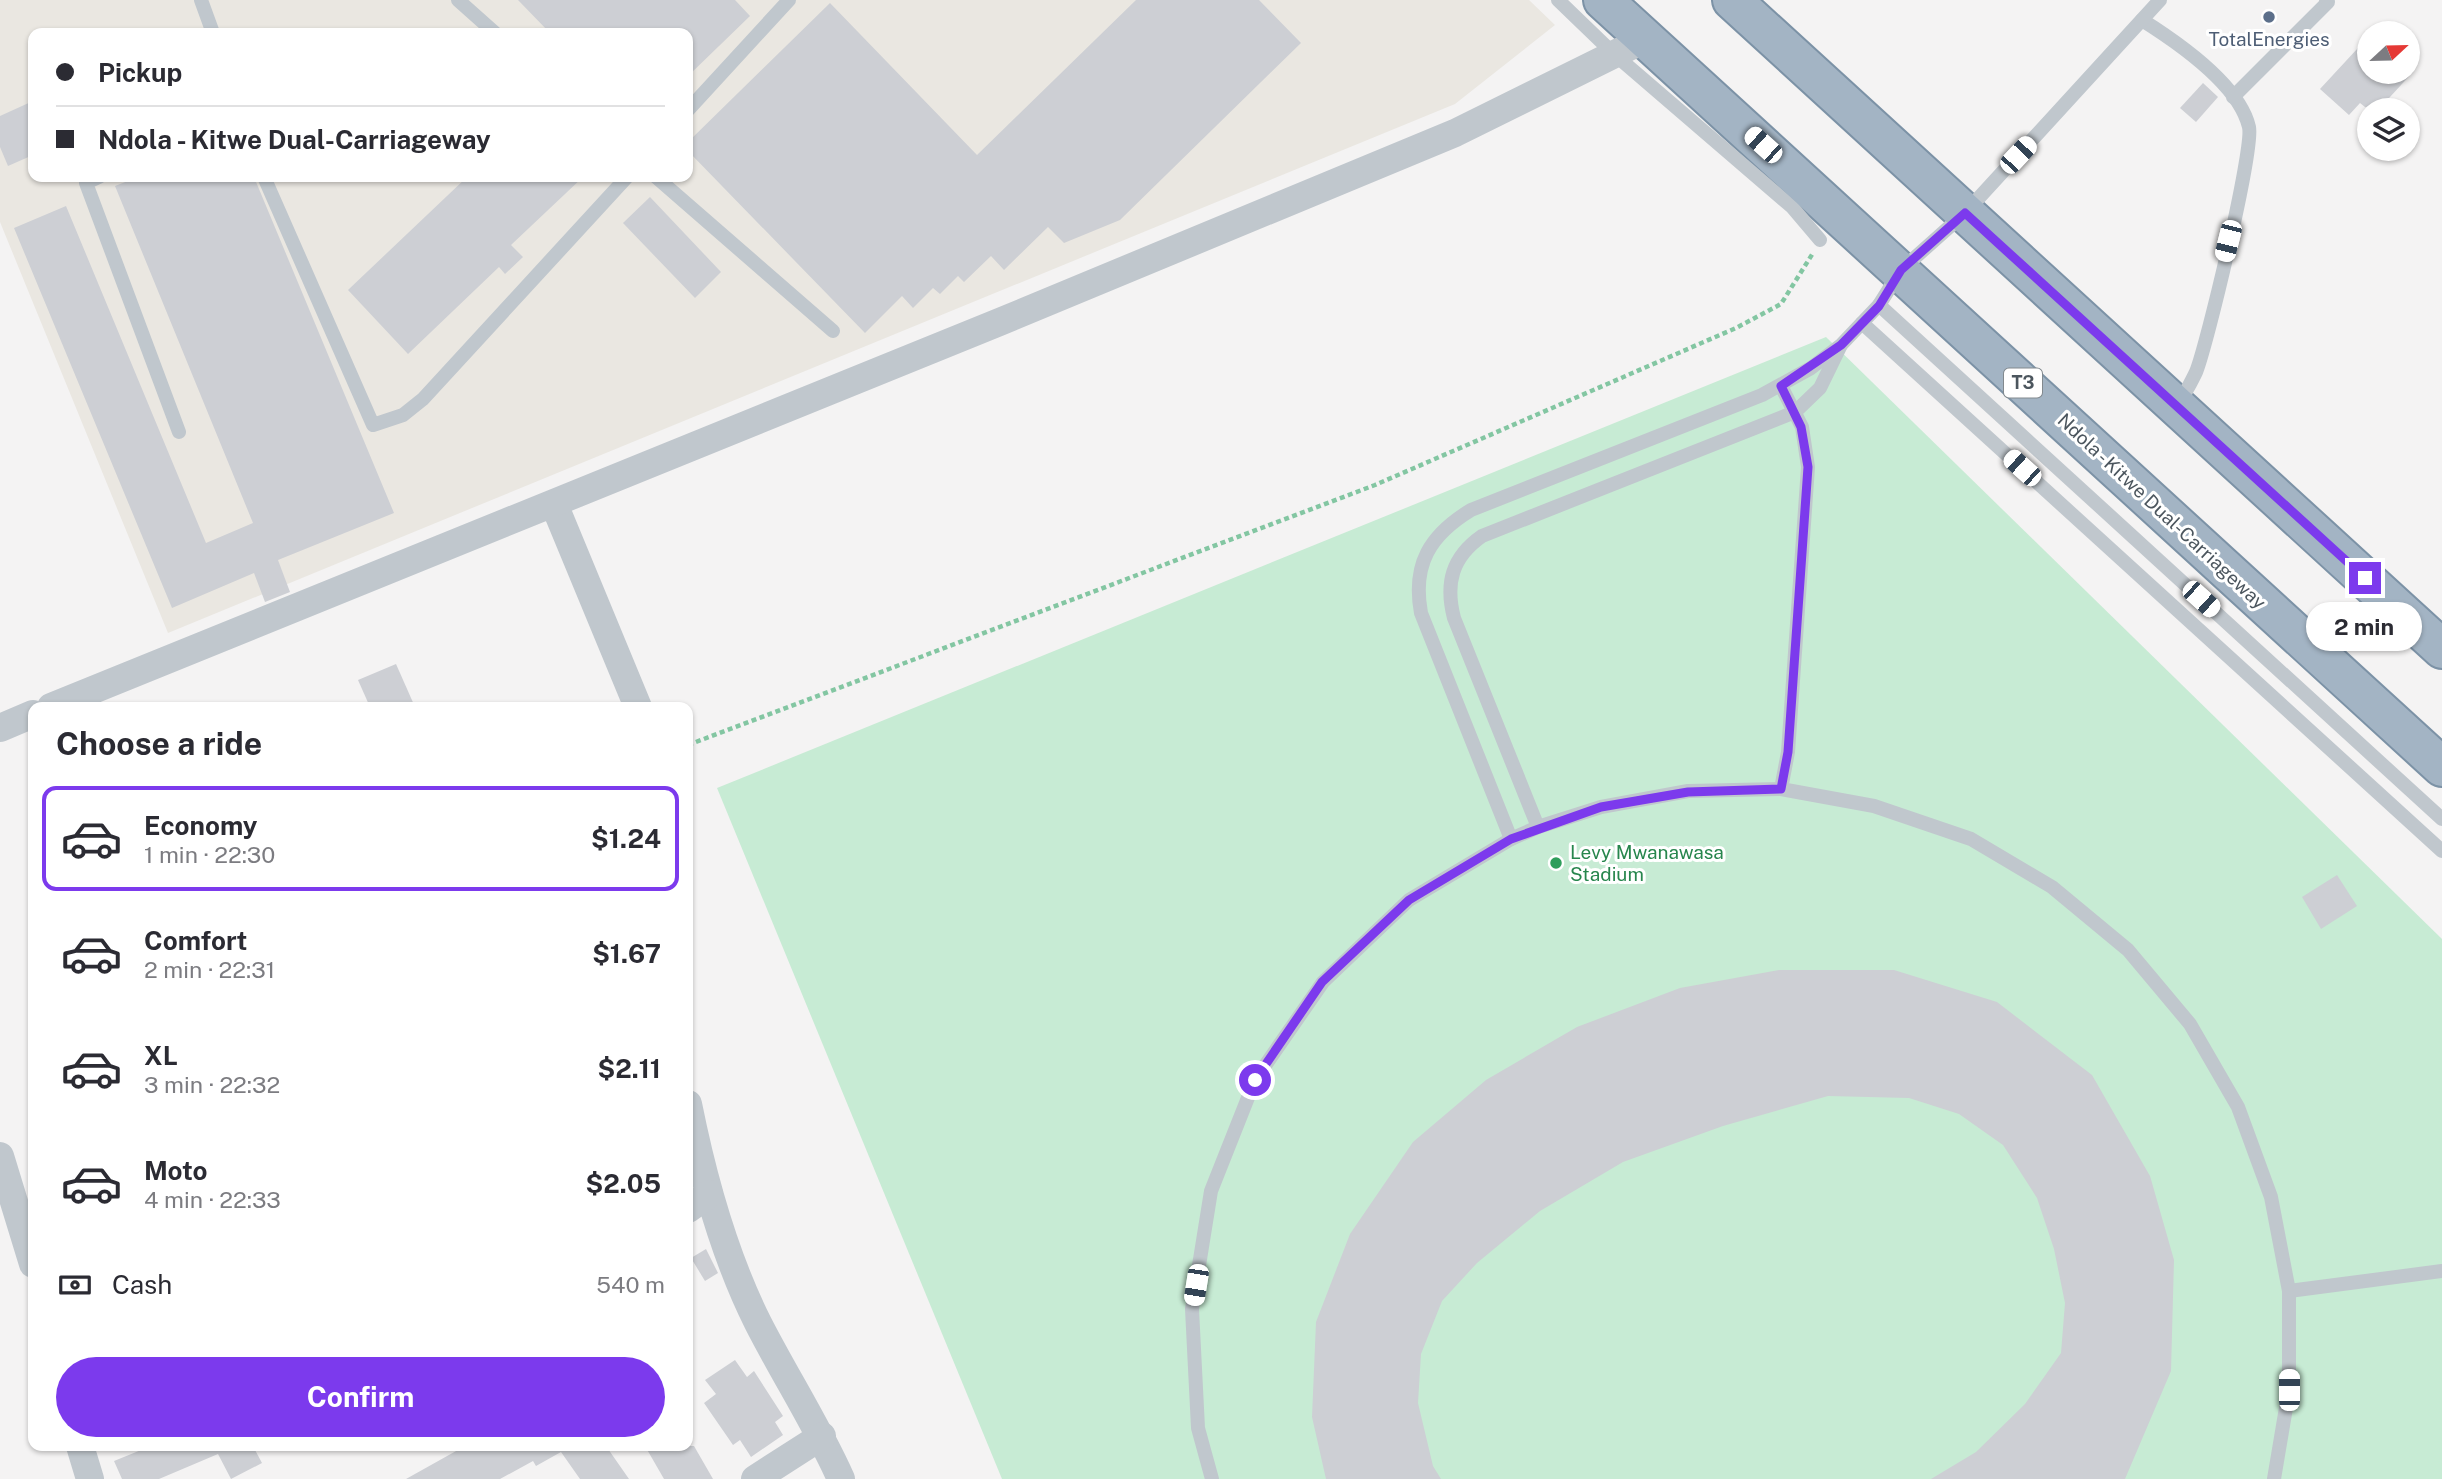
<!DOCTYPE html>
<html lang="en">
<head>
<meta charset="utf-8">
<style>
  body { margin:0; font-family:"Public Sans",sans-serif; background:#f2f2f3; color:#2b2b33; height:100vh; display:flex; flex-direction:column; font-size:26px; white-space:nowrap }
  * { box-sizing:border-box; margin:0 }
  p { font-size:23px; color:#7c7c81 }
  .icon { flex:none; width:38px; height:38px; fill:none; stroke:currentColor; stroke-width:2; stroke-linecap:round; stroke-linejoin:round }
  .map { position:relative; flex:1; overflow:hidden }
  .panel { position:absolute; left:28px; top:702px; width:665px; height:749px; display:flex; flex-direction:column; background:#fff; border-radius:14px; box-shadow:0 2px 5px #0004 }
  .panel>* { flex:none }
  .hud { position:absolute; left:28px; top:28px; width:665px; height:154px; border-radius:14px; box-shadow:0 2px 5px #0004; display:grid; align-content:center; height:154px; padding:0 28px; background:#fff }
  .needle { width:46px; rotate:68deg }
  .buttons { position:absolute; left:2357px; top:21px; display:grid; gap:14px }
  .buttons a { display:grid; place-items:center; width:63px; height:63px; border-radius:50%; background:#fff; box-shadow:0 2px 5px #0004; font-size:35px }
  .end { position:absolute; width:32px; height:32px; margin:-16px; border:9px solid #7c3aed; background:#fff; box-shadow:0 0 0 4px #fff }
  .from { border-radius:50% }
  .bubble { position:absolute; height:49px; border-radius:24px; background:#fff; box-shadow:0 2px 5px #0004; font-size:23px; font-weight:700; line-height:49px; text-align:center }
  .car { position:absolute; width:21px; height:42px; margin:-21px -10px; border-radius:9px; box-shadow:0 0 5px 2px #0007; background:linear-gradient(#fff 24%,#345 0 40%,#fff 0 76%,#345 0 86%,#fff 0) }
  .hud b { display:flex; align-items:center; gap:24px; height:66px; font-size:26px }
  .hud b+b { border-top:2px solid #e1e1e2 }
  .hud i { width:18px; height:18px; background:#2b2b33 }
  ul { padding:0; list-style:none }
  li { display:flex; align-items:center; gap:21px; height:105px; margin:0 14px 10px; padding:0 14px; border:4px solid transparent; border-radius:14px }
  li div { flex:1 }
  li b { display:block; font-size:26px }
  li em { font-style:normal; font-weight:700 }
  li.active { border-color:#7c3aed }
  li>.icon { width:63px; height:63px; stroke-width:1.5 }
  h2 { padding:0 28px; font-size:32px; line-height:84px }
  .pay { display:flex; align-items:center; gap:18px; height:77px; padding:0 28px; font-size:26px }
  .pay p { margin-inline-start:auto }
  .cta { display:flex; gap:14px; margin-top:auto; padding:14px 28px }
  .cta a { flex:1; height:80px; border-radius:42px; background:#7c3aed; color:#fff; font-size:28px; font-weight:700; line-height:80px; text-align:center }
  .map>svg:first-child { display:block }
  .commercial { fill:#eae7e1; fill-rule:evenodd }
  .green { fill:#c7ebd4 }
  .building { fill:#cdcfd4 }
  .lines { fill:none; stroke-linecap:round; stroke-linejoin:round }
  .trunk-casing { stroke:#7c92a6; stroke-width:42 }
  .path { stroke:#83c6a2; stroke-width:4.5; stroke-dasharray:5 3.5; stroke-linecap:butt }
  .service { stroke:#c0c7cd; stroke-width:14 }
  .minor { stroke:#c0c7cd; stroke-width:28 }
  .trunk { stroke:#a3b4c4; stroke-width:38 }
  .route { stroke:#7c3aed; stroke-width:9 }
  .service-dot { fill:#5c6f8a; stroke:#fff; stroke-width:2.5 }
  .leisure-dot { fill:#2e9e5b; stroke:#fff; stroke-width:2.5 }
  .labels { text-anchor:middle; stroke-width:6; stroke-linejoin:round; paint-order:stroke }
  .shield { fill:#fff; stroke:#82898e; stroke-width:2 }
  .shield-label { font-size:18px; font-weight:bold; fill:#4c565e }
  .service-label { font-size:19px; fill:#4e5e75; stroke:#fff }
  .street-label { font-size:19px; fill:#4c565e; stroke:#fff }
  .leisure-label { font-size:19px; fill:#27864d; stroke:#fff; text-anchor:start }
</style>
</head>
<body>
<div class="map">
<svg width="2442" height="1479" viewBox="0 0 2442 1479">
  <rect width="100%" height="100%" fill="#f4f3f3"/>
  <path class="commercial" d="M 0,0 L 1529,0 L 1555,25 L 1455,104 L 168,633 L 0,222 ZM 33,33 L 688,33 L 688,177 L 33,177 Z"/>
  <path class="green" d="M 1826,337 L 2442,939 L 2442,1479 L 1002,1479 L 717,788 Z"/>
  <g class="building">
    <path d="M 518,0 L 735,0 L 750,16 L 688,76 L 688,33 L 550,33 Z"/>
    <path d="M 1136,0 L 1259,0 L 1301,43 L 1120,220 L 1064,243 L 1048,227 L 1004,270 L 991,256 L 964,282 L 958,276 L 940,294 L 933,288 L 913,308 L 902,296 L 865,333 L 688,151 L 688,142 L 830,3 L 977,155 Z"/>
    <path d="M 2370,35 L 2370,72 L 2413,72 L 2378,110 L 2370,111 L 2360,103 L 2349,115 L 2320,89 Z"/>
    <path d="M 2203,83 L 2218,97 L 2196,122 L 2180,108 Z"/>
    <path d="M 33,101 L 33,155 L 8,166 L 0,147 L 0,116 Z"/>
    <path d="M 138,177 L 254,177 L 394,513 L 278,560 L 290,592 L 265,602 L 254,573 L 172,608 L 14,228 L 66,206 L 206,543 L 253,523 L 115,186 Z"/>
    <path d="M 467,177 L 583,177 L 511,245 L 523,257 L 505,274 L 499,267 L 408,354 L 348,290 Z"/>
    <path d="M 650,197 L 721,272 L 695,298 L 623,223 Z"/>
    <path d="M 396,664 L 415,707 L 370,707 L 358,680 Z"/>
    <path d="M 2337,875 L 2357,906 L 2321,929 L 2302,897 Z"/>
    <path d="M 1779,970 L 1894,970 L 1997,1002 L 2092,1075 L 2150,1176 L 2174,1260 L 2171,1371 L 2125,1479 L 1931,1479 L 1976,1452 L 2025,1404 L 2061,1353 L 2065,1303 L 2054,1249 L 2037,1198 L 2003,1145 L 1959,1114 L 1909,1098 L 1828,1096 L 1723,1126 L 1623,1162 L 1540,1211 L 1477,1263 L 1442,1301 L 1421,1354 L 1418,1403 L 1433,1466 L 1441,1479 L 1326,1479 L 1312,1417 L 1316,1322 L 1350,1234 L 1413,1142 L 1486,1080 L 1577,1027 L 1680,988 Z"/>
    <path d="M 706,1249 L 718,1273 L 705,1281 L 691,1258 Z"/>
    <path d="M 735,1360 L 747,1377 L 754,1371 L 783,1416 L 775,1422 L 783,1435 L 751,1457 L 740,1440 L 733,1445 L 704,1403 L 716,1394 L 705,1380 Z"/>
    <path d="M 151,1446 L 253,1446 L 262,1463 L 231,1479 L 218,1454 L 159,1479 L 122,1479 L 114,1461 Z"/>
    <path d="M 465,1446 L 606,1446 L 629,1479 L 580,1479 L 561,1452 L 536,1466 L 533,1461 L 500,1479 L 406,1479 Z"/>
    <path d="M 645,1446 L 694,1446 L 713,1479 L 664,1479 Z"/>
  </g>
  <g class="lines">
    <defs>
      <g id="trunk">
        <path d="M 1603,0 L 2442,767"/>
        <path d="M 1732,0 L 2442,649"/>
      </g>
    </defs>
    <use href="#trunk" class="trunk-casing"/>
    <path class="path" d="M 688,745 L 1375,485 L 1736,328 L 1781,304 L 1813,253"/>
    <g class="service">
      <path d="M 201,0 L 213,33"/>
      <path d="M 458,0 L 495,33"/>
      <path d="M 1558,0 L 1614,54 L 1792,207 L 1820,240"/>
      <path d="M 2142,20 C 2177,42 2239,84 2249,127 C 2254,149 2207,345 2196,372 C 2191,383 2184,394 2179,405"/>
      <path d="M 2233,97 L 2328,2 L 2326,0"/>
      <path d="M 688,110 L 789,0"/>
      <path d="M 99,177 L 86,183 L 179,432"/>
      <path d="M 264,177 L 373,425 L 403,415 L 423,399 L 627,177"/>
      <path d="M 656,177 L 833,331"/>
      <path d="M 1879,305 L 2442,819"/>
      <path d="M 1862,323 L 2442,851"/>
      <path d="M 1781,386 L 1802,427 L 1808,467 L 1788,752 L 1781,789"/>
      <path d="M 1538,827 L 1454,618 C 1445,583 1452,557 1482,536 L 1795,412 L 1820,388 L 1840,347"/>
      <path d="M 1511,839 L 1421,613 C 1412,564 1430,535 1471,510 L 1762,395 L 1811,368 L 1841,345 L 1879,305 L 1901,270 L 1965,213 L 2160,0"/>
      <path d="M 2289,1291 L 2442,1271"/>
      <path d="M 1212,1479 L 1198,1428 L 1192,1309 L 1211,1191 L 1255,1080 L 1323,982 L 1409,900 L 1511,839 L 1538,827 L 1601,807 L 1688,791 L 1781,789 L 1874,806 L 1971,839 L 2052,887 L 2128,950 L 2190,1024 L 2238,1107 L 2271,1197 L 2289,1291 L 2289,1390 L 2274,1479"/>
    </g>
    <g class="minor">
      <path d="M 554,504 L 638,707"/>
      <path d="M 51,707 L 997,323 L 1455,133 L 1645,39"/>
      <path d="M 0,728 L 33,714"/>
      <path d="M 688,1104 C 703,1179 724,1255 758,1323 C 785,1376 817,1425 841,1479"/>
      <path d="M 0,1156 L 33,1264"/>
      <path d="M 688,1209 L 709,1194"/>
      <path d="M 80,1446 L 90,1479"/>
      <path d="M 755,1479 L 822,1436"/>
    </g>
    <use href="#trunk" class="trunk"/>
  </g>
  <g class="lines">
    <path class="route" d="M 1255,1080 L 1322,982 L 1409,900 L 1511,839 L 1601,807 L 1688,792 L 1781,789 L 1788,752 L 1808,467 L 1801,427 L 1781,386 L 1841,345 L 1879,306 L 1901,270 L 1965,213 L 2365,578"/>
  </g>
  <circle class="service-dot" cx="2269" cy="17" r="7"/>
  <circle class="leisure-dot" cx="1556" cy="863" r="7"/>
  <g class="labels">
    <rect class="shield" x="2004" y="368.5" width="38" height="29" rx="5"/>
    <g class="shield-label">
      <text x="2023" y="389">T3</text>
    </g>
    <g class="service-label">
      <text x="2269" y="46">TotalEnergies</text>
    </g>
    <g class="street-label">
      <text transform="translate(2162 511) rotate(43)" y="7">Ndola - Kitwe Dual-Carriageway</text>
    </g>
    <g class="leisure-label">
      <text x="1570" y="859">Levy Mwanawasa<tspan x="1570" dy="22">Stadium</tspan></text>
    </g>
  </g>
</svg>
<div class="buttons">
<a><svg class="needle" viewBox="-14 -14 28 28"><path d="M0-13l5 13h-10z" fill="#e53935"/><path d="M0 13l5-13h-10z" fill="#7c7c81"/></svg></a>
<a><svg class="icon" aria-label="layers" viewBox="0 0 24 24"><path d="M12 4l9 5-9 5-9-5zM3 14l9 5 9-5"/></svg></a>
</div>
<i class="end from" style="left:1255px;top:1080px"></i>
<i class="end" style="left:2365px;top:578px"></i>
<div class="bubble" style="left:2306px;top:602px;width:116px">2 min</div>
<i class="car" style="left:1763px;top:145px;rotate:312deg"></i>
<i class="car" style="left:2018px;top:155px;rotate:43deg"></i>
<i class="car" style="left:2228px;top:241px;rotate:194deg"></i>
<i class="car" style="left:2022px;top:468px;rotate:312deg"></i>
<i class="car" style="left:2201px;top:599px;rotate:132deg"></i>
<i class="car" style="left:1196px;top:1285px;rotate:189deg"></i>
<i class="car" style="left:2289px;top:1390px;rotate:0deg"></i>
<div class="hud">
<b><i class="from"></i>Pickup</b>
<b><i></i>Ndola - Kitwe Dual-Carriageway</b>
</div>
<section class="panel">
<h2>Choose a ride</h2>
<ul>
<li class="active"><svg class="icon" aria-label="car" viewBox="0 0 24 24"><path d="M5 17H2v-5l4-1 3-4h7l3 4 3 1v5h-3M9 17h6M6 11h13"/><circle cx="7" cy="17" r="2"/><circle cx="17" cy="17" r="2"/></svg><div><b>Economy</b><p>1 min · 22:30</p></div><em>$1.24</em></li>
<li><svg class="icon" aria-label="car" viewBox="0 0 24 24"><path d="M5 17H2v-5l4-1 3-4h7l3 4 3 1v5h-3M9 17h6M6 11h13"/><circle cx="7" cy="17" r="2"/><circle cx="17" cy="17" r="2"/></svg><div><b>Comfort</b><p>2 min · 22:31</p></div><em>$1.67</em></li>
<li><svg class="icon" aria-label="car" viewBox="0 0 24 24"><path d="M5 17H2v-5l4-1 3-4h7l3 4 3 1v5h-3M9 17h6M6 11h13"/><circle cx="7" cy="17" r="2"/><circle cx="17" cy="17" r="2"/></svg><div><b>XL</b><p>3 min · 22:32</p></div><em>$2.11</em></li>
<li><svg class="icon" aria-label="car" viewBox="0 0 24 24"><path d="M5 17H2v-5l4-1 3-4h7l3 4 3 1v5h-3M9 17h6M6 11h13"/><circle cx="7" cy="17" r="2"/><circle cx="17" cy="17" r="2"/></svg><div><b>Moto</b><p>4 min · 22:33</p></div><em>$2.05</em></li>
</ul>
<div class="pay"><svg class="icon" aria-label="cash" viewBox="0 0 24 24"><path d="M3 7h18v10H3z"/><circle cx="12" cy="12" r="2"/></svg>Cash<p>540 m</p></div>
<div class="cta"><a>Confirm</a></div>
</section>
</div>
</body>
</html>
